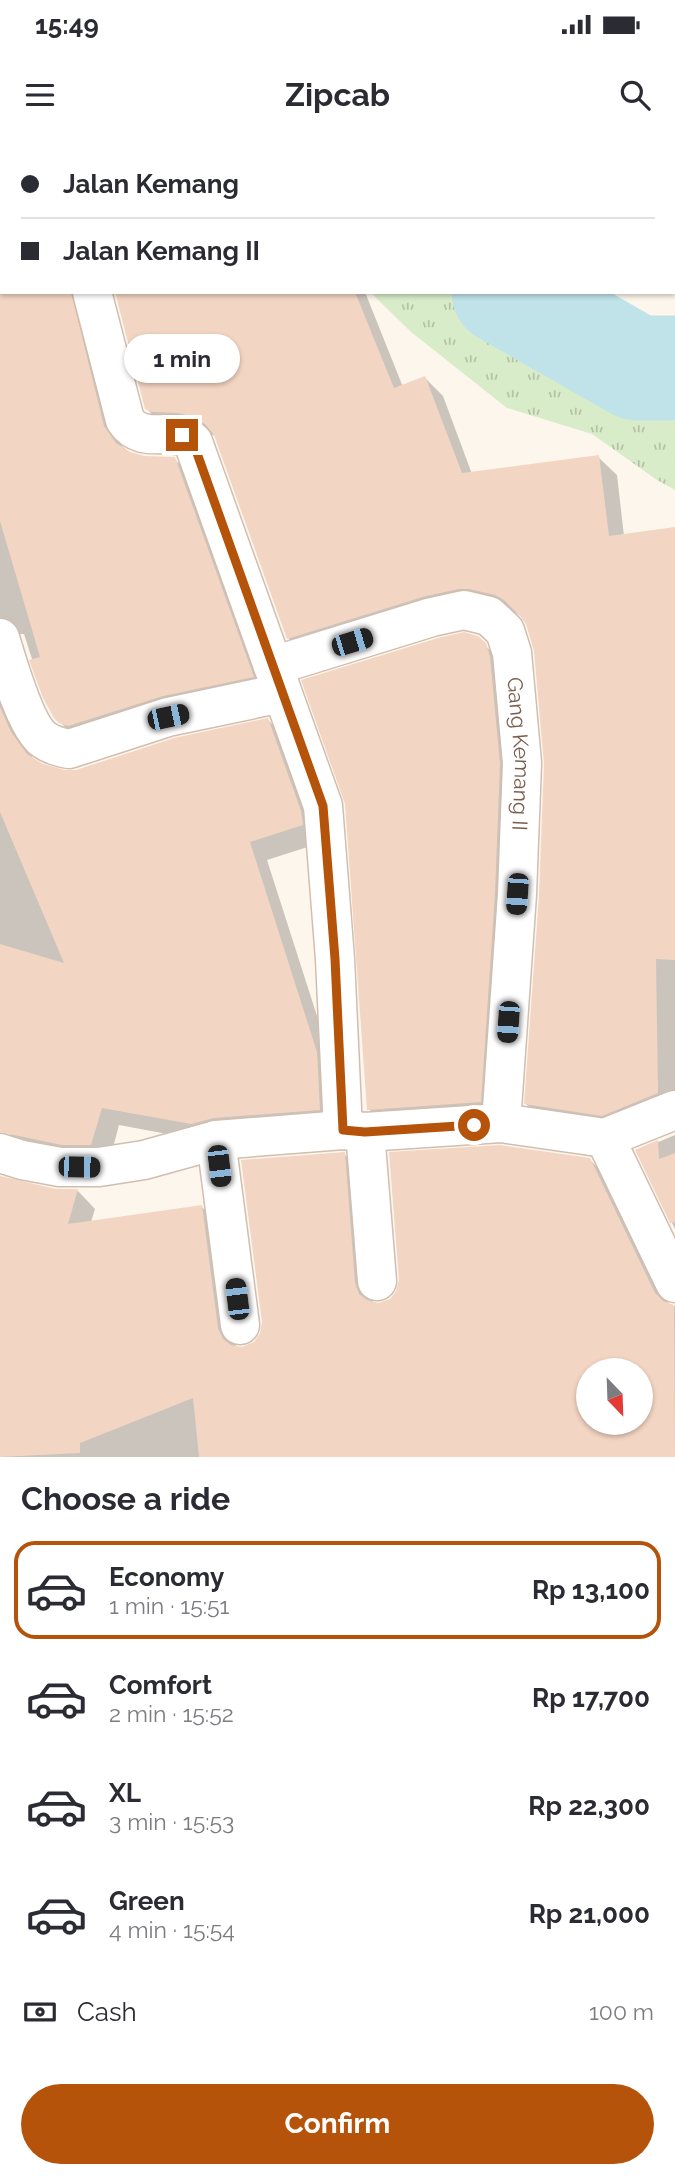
<!DOCTYPE html>
<html lang="en">
<head>
<meta charset="utf-8">
<style>
  body { margin:0; font-family:Raleway,sans-serif; background:#f7f7f7; color:#2b2b33; height:100vh; display:flex; flex-direction:column; font-size:26px; white-space:nowrap }
  * { box-sizing:border-box; margin:0 }
  p { font-size:23px; color:#7c7c81 }
  .icon { flex:none; width:38px; height:38px; fill:none; stroke:currentColor; stroke-width:2; stroke-linecap:round; stroke-linejoin:round }
  .map { position:relative; height:1317px; overflow:hidden }
  .drawer { display:flex; flex-direction:column; background:#fff; flex:1 }
  .drawer>* { flex:none }
  .hud { position:absolute; left:0px; top:0px; width:676px; height:154px; box-shadow:0 2px 5px #0004; display:grid; align-content:center; height:154px; padding:0 21px; background:#fff }
  .needle { width:46px; rotate:157deg }
  .fabs { position:absolute; left:576px; top:1218px; display:grid; gap:14px }
  .fabs a { display:grid; place-items:center; width:77px; height:77px; border-radius:50%; background:#fff; box-shadow:0 2px 5px #0004; font-size:35px }
  .end { position:absolute; width:32px; height:32px; margin:-16px; border:9px solid #b45309; background:#fff; box-shadow:0 0 0 4px #fff }
  .from { border-radius:50% }
  .bubble { position:absolute; height:49px; border-radius:24px; background:#fff; box-shadow:0 2px 5px #0004; font-size:23px; font-weight:700; line-height:49px; text-align:center }
  .car { position:absolute; width:21px; height:42px; margin:-21px -10px; border-radius:9px; box-shadow:0 0 5px 2px #0007; background:linear-gradient(#222 24%,#8ab4d8 0 40%,#222 0 76%,#8ab4d8 0 86%,#222 0) }
  .hud b { display:flex; align-items:center; gap:24px; height:66px; font-size:26px }
  .hud b+b { border-top:2px solid #e1e1e2 }
  .hud i { width:18px; height:18px; background:#2b2b33 }
  ul { padding:0; list-style:none }
  li { display:flex; align-items:center; gap:21px; height:98px; margin:0 14px 10px; padding:0 7px; border:4px solid transparent; border-radius:21px }
  li div { flex:1 }
  li b { display:block; font-size:26px }
  li em { font-style:normal; font-weight:700 }
  li.active { border-color:#b45309 }
  li>.icon { width:63px; height:63px; stroke-width:1.5 }
  h2 { padding:0 21px; font-size:32px; line-height:84px }
  .pay { display:flex; align-items:center; gap:18px; height:77px; padding:0 21px; font-size:26px }
  .pay p { margin-inline-start:auto }
  .cta { display:flex; gap:14px; margin-top:auto; padding:14px 21px }
  .cta a { flex:1; height:80px; border-radius:42px; background:#b45309; color:#fff; font-size:28px; font-weight:700; line-height:80px; text-align:center }
  .status { display:flex; justify-content:space-between; align-items:center; height:49px; padding:0 35px; background:#fff; direction:ltr }
  .status svg { height:19px; fill:currentColor }
  header { display:flex; justify-content:space-between; align-items:center; height:91px; padding:0 21px; background:#fff; font-size:32px; font-weight:700 }
  .map>svg:first-child { display:block }
  .grass { fill:url(#grass-tufts) }
  .shadow { fill:#0003; fill-rule:evenodd }
  .lines { fill:none; stroke-linecap:round; stroke-linejoin:round }
  .river { stroke:#bfe3e8; stroke-width:105 }
  .building { fill:#f3d5c3; fill-rule:evenodd }
  .minor-casing { stroke:#d1beb0; stroke-width:41 }
  .minor { stroke:#fff; stroke-width:38 }
  .route { stroke:#b45309; stroke-width:9 }
  .labels { text-anchor:middle; stroke-width:7; stroke-linejoin:round; paint-order:stroke }
  .street-label { font-size:21px; fill:#7a5c4d; stroke:#fffaf3 }
</style>
</head>
<body>
<div class="status"><b>15:49</b><svg viewBox="0 0 49 12"><path d="M0 12V9h3v3zM5 12V6h3v6zM10 12V3h3v9zM15 12V0h3v12zM26 1h20v11H26zM47 4h2v5h-2z"/></svg></div>
<header><svg class="icon" aria-label="menu" viewBox="0 0 24 24"><path d="M4 6h16M4 12h16M4 18h16"/></svg>Zipcab<svg class="icon" aria-label="search" viewBox="0 0 24 24"><circle cx="10" cy="10" r="6"/><path d="M15 15l6 6"/></svg></header>
<div class="map">
<svg width="675" height="1317" viewBox="0 0 675 1317">
  <defs>
    <pattern id="grass-tufts" width="24" height="20" patternUnits="userSpaceOnUse" patternTransform="scale(1.75)"><rect width="24" height="20" fill="#d8ecc9"/><path d="M3 7l-1-3M5 7V3M7 7l1-3M15 17l-1-3M17 17v-4M19 17l1-3" fill="none" stroke="#b4c2a5"/></pattern>
  </defs>
  <rect width="100%" height="100%" fill="#fdf6ec"/>
  <path class="grass" d="M 370,152 L 476,152 L 532,197 L 602,239 L 639,269 L 675,274 L 675,350 L 657,340 L 592,294 L 507,268 L 411,192 Z"/>
  <g class="shadow">
    <path d="M 0,0 L 62,0 L 60,2 L 2,2 L 2,152 L 98,152 L 88,176 L 122,306 L 130,313 L 145,317 L 174,319 L 193,337 L 270,554 L 78,600 L 59,581 L 40,544 L 24,494 L 13,494 L 0,505 Z"/>
    <path d="M 79,0 L 235,0 L 235,2 L 80,2 Z"/>
    <path d="M 613,0 L 675,0 L 675,129 L 674,2 Z"/>
    <path d="M 116,152 L 365,152 L 403,247 L 425,238 L 443,256 L 472,334 L 598,317 L 617,335 L 624,396 L 675,389 L 675,971 L 621,993 L 544,982 L 526,964 L 541,756 L 546,624 L 535,510 L 527,483 L 523,477 L 514,472 L 479,466 L 306,516 L 288,498 L 216,296 L 198,290 L 165,287 L 146,268 Z"/>
    <path d="M 477,498 L 506,525 L 500,982 L 389,990 L 369,969 Z"/>
    <path d="M 0,535 L 15,580 L 34,621 L 56,630 L 76,632 L 268,580 L 286,598 L 320,703 L 267,720 L 335,932 L 337,987 L 210,1002 L 119,985 L 109,1023 L 25,1010 L 7,991 L 0,976 Z"/>
    <path d="M 675,995 L 675,1089 L 637,1011 Z"/>
    <path d="M 344,1014 L 362,1032 L 373,1163 L 378,1165 L 391,1160 L 590,1020 L 608,1038 L 669,1165 L 675,1166 L 675,1317 L 0,1317 L 0,1038 L 56,1050 L 78,1051 L 95,1069 L 91,1082 L 202,1067 L 220,1085 L 236,1207 L 244,1208 L 255,1203 L 262,1195 ZM 588,1230 L 640,1230 L 640,1283 L 588,1283 Z"/>
  </g>
  <g class="lines">
    <g class="river">
      <path d="M 351,0 L 351,2"/>
      <path d="M 504,152 L 637,228 L 675,228"/>
    </g>
  </g>
  <g class="building">
    <path d="M 0,152 L 71,152 L 104,286 L 116,303 L 130,312 L 145,316 L 175,317 L 254,537 L 163,556 L 68,586 L 59,583 L 54,578 L 43,558 L 29,520 L 40,517 L 0,381 Z"/>
    <path d="M 115,152 L 355,152 L 394,248 L 425,236 L 462,333 L 599,315 L 609,396 L 675,387 L 675,820 L 656,819 L 658,953 L 602,976 L 524,964 L 539,756 L 544,624 L 534,511 L 526,484 L 520,476 L 504,460 L 495,455 L 469,449 L 459,449 L 426,456 L 287,499 L 214,295 L 205,284 L 191,276 L 178,273 L 152,272 L 145,269 Z"/>
    <path d="M 464,492 L 478,496 L 486,503 L 490,517 L 500,624 L 495,753 L 481,962 L 367,970 L 345,664 L 301,540 L 438,498 Z"/>
    <path d="M 0,567 L 11,592 L 27,614 L 43,624 L 65,630 L 76,630 L 174,598 L 268,578 L 301,671 L 303,685 L 250,702 L 317,912 L 320,970 L 214,978 L 191,984 L 102,968 L 91,1005 L 62,1005 L 0,992 L 0,804 L 64,823 L 0,672 Z"/>
    <path d="M 658,1000 L 659,1019 L 675,1013 L 675,1082 L 670,1083 L 635,1010 Z"/>
    <path d="M 500,1005 L 590,1018 L 655,1153 L 663,1161 L 674,1165 L 675,1317 L 199,1317 L 193,1258 L 80,1303 L 80,1313 L 0,1317 L 0,1036 L 56,1049 L 78,1049 L 68,1084 L 202,1065 L 218,1188 L 223,1199 L 231,1205 L 242,1207 L 254,1202 L 260,1193 L 262,1182 L 241,1020 L 345,1012 L 355,1143 L 359,1154 L 367,1160 L 378,1163 L 390,1159 L 396,1151 L 399,1140 L 389,1012 ZM 588,1230 L 640,1230 L 640,1283 L 588,1283 Z"/>
  </g>
  <g class="lines">
    <defs>
      <g id="minor">
        <path d="M 56,0 L 56,2"/>
        <path d="M 92,152 L 125,280 C 143,307 174,284 193,302 L 323,666 L 335,819 L 343,990"/>
        <path d="M 0,498 C 7,521 25,585 43,599 C 51,605 59,607 69,609 L 168,577 L 282,553"/>
        <path id="s1" d="M 273,526 L 432,477 L 464,470 L 489,476 L 505,491 L 512,513 L 522,623 L 517,754 L 501,983"/>
        <path d="M 365,992 L 377,1141"/>
        <path d="M 605,998 L 675,1143"/>
        <path d="M 216,1000 L 240,1185"/>
        <path d="M 0,1013 L 22,1020 L 60,1027 L 99,1027 L 144,1020 L 216,1000 L 343,990 L 365,992 L 501,983 L 605,998 L 675,970"/>
      </g>
    </defs>
    <use href="#minor" class="minor-casing"/>
    <use href="#minor" class="minor"/>
  </g>
  <g class="lines">
    <path class="route" d="M 182,295 L 193,302 L 323,666 L 335,819 L 343,990 L 365,992 L 474,985"/>
  </g>
  <g class="labels">
    <g class="street-label">
      <text dy="7" stroke="none"><textPath href="#s1" startOffset="371">Gang Kemang II</textPath></text>
    </g>
  </g>
</svg>
<div class="fabs">
<a><svg class="needle" viewBox="-14 -14 28 28"><path d="M0-13l5 13h-10z" fill="#e53935"/><path d="M0 13l5-13h-10z" fill="#7c7c81"/></svg></a>
</div>
<i class="end from" style="left:474px;top:985px"></i>
<i class="end" style="left:182px;top:295px"></i>
<div class="bubble" style="left:124px;top:194px;width:116px">1 min</div>
<i class="car" style="left:352px;top:502px;rotate:73deg"></i>
<i class="car" style="left:168px;top:577px;rotate:78deg"></i>
<i class="car" style="left:517px;top:754px;rotate:184deg"></i>
<i class="car" style="left:508px;top:882px;rotate:184deg"></i>
<i class="car" style="left:219px;top:1026px;rotate:173deg"></i>
<i class="car" style="left:79px;top:1027px;rotate:91deg"></i>
<i class="car" style="left:237px;top:1159px;rotate:353deg"></i>
<div class="hud">
<b><i class="from"></i>Jalan Kemang</b>
<b><i></i>Jalan Kemang II</b>
</div>
</div>
<section class="drawer">
<h2>Choose a ride</h2>
<ul>
<li class="active"><svg class="icon" aria-label="car" viewBox="0 0 24 24"><path d="M5 17H2v-5l4-1 3-4h7l3 4 3 1v5h-3M9 17h6M6 11h13"/><circle cx="7" cy="17" r="2"/><circle cx="17" cy="17" r="2"/></svg><div><b>Economy</b><p>1 min · 15:51</p></div><em>Rp 13,100</em></li>
<li><svg class="icon" aria-label="car" viewBox="0 0 24 24"><path d="M5 17H2v-5l4-1 3-4h7l3 4 3 1v5h-3M9 17h6M6 11h13"/><circle cx="7" cy="17" r="2"/><circle cx="17" cy="17" r="2"/></svg><div><b>Comfort</b><p>2 min · 15:52</p></div><em>Rp 17,700</em></li>
<li><svg class="icon" aria-label="car" viewBox="0 0 24 24"><path d="M5 17H2v-5l4-1 3-4h7l3 4 3 1v5h-3M9 17h6M6 11h13"/><circle cx="7" cy="17" r="2"/><circle cx="17" cy="17" r="2"/></svg><div><b>XL</b><p>3 min · 15:53</p></div><em>Rp 22,300</em></li>
<li><svg class="icon" aria-label="car" viewBox="0 0 24 24"><path d="M5 17H2v-5l4-1 3-4h7l3 4 3 1v5h-3M9 17h6M6 11h13"/><circle cx="7" cy="17" r="2"/><circle cx="17" cy="17" r="2"/></svg><div><b>Green</b><p>4 min · 15:54</p></div><em>Rp 21,000</em></li>
</ul>
<div class="pay"><svg class="icon" aria-label="cash" viewBox="0 0 24 24"><path d="M3 7h18v10H3z"/><circle cx="12" cy="12" r="2"/></svg>Cash<p>100 m</p></div>
<div class="cta"><a>Confirm</a></div>
</section>
</body>
</html>
